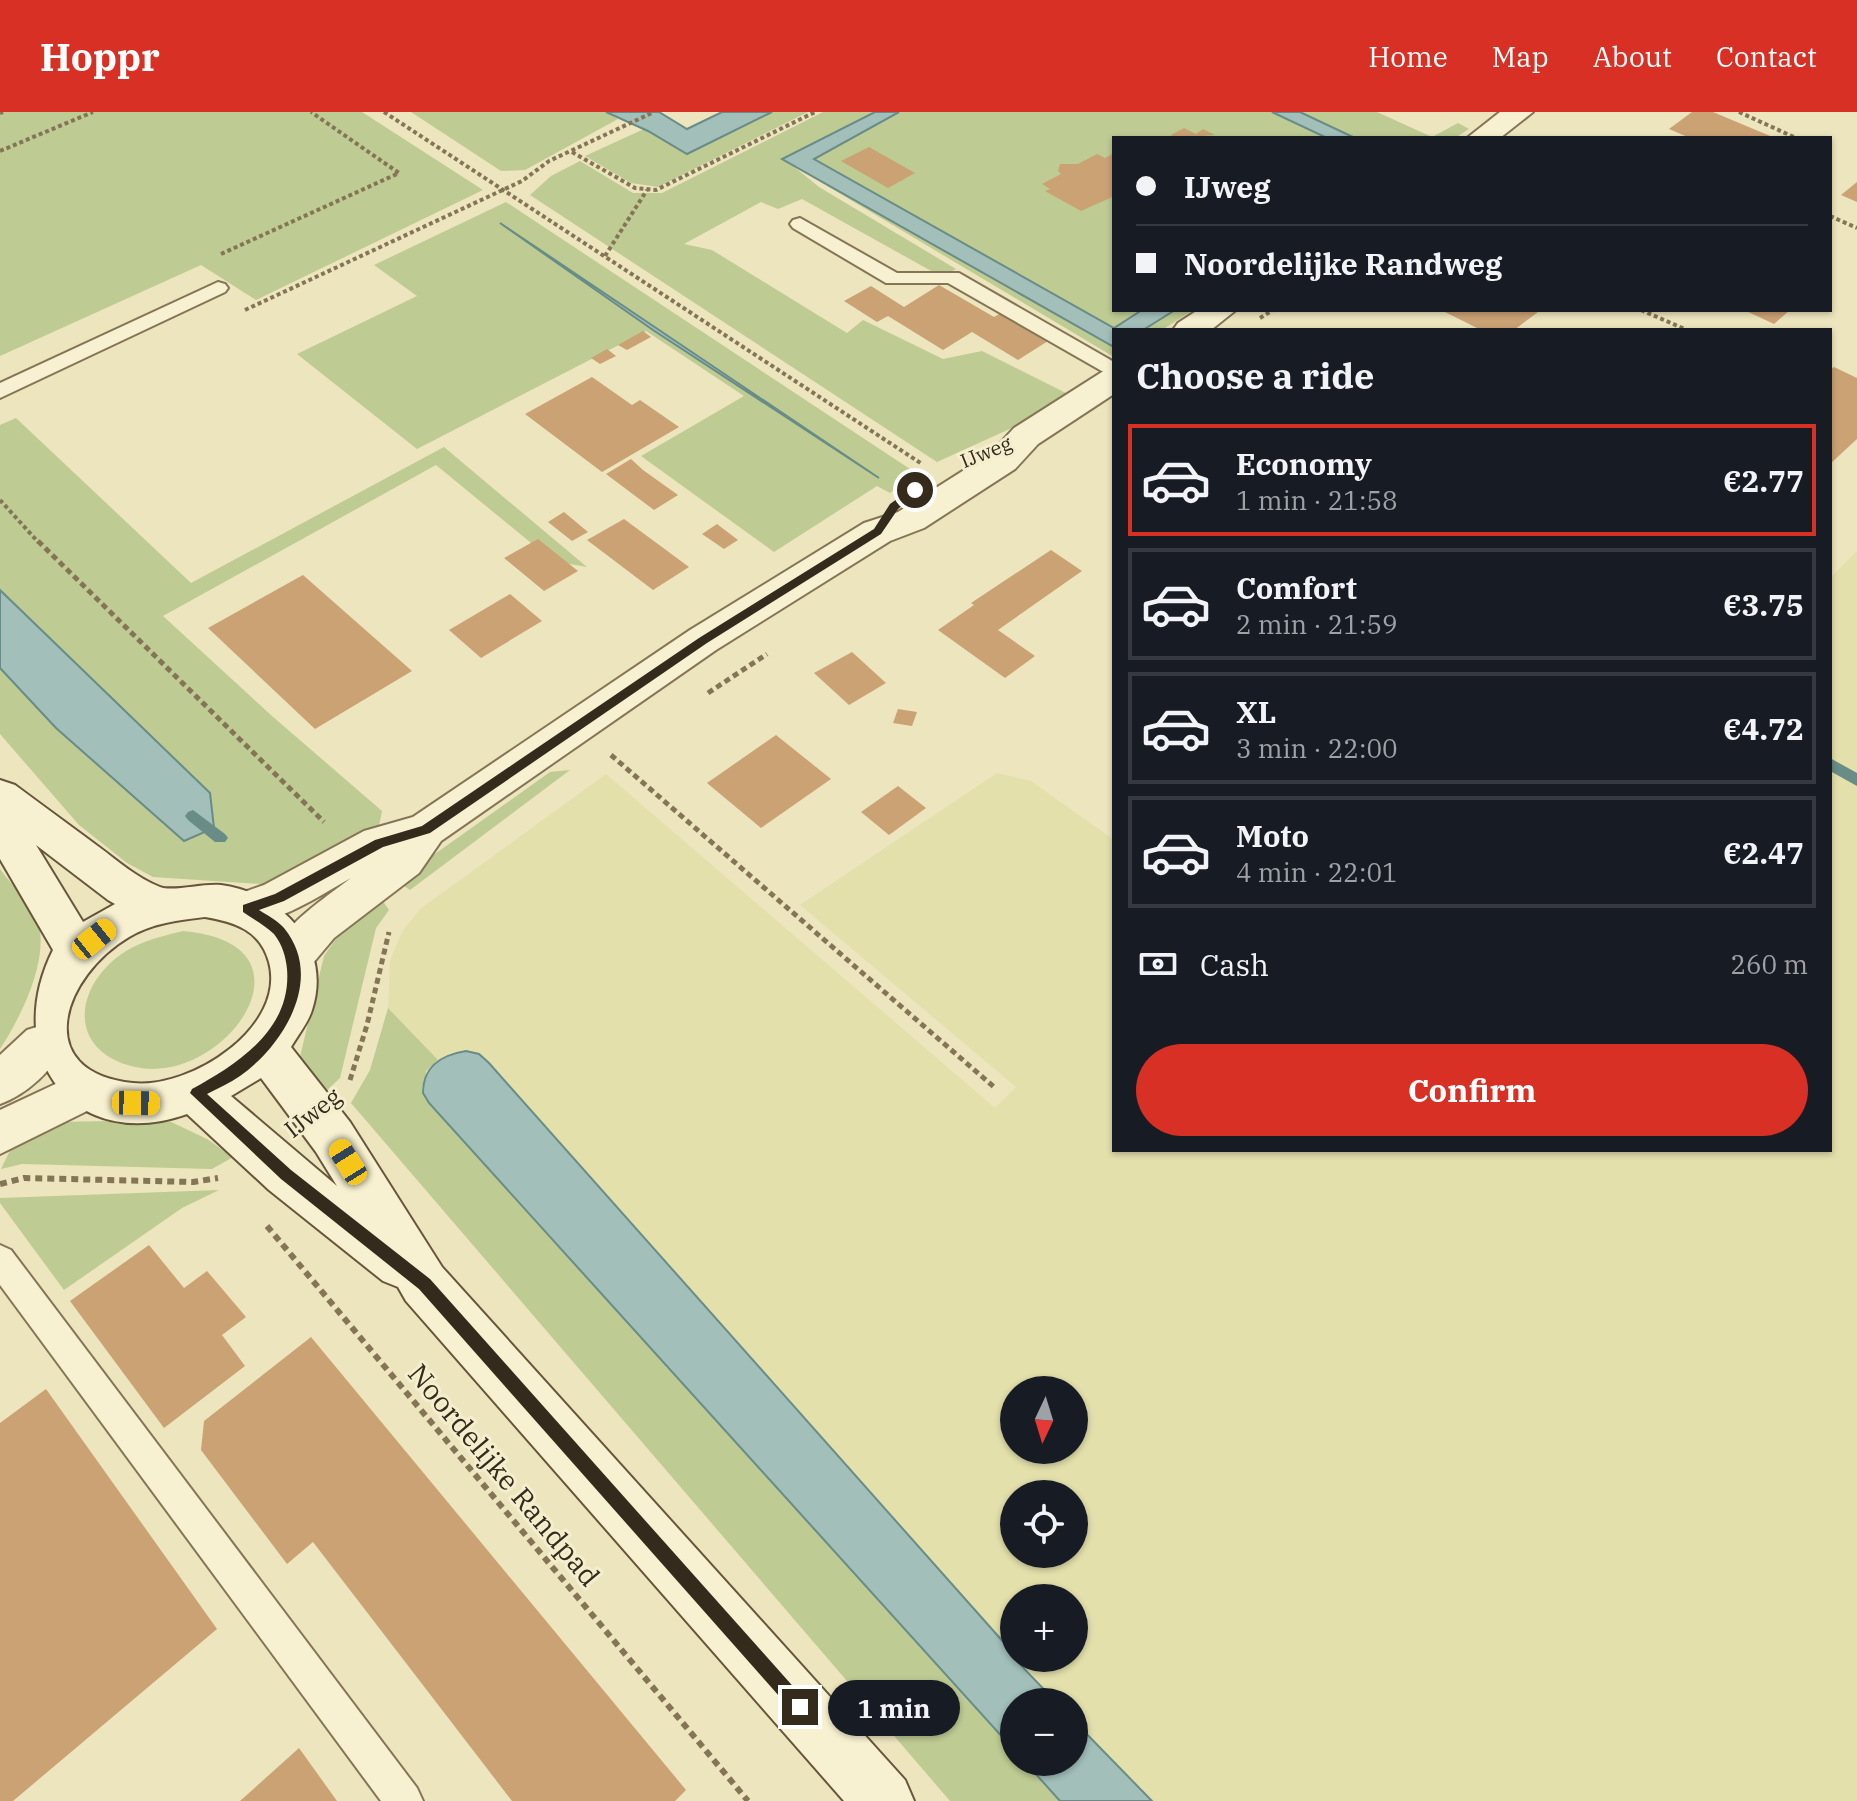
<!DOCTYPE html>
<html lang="en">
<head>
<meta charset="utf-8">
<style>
  body { margin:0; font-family:"IBM Plex Serif",serif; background:#242831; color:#f1f3f6; height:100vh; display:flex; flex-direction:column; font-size:30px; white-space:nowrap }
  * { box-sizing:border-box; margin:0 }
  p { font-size:26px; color:#9ea1a6 }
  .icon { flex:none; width:44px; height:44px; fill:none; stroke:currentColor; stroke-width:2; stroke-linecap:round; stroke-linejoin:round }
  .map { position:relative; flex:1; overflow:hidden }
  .side { position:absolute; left:1112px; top:216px; width:720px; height:824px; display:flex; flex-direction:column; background:#171b24; border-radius:0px; box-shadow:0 2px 6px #0004 }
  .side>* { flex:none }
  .guide { position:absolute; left:1112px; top:24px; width:720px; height:176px; border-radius:0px; box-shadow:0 2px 6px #0004; display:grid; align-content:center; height:176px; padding:0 24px; background:#171b24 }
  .needle { width:52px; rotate:184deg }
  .tools { position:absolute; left:1000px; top:1264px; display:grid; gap:16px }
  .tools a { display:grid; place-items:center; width:88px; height:88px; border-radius:50%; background:#171b24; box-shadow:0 2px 6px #0004; font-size:40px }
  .end { position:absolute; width:36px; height:36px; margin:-18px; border:10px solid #352b1c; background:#fff; box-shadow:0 0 0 4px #fff }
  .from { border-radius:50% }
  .bubble { position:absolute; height:56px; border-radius:28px; background:#171b24; box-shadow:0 2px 6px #0004; font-size:26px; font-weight:700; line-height:56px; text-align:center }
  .car { position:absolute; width:24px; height:48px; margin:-24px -12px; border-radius:10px; box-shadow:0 0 6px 2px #0007; background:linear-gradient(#f5c518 24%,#345 0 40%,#f5c518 0 76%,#345 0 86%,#f5c518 0) }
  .guide b { display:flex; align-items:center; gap:28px; height:76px; font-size:30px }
  .guide b+b { border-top:2px solid #363941 }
  .guide i { width:20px; height:20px; background:#f1f3f6 }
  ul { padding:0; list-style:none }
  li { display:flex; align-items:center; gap:24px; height:112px; margin:0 16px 12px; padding:0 8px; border:4px solid #363941; border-radius:0px }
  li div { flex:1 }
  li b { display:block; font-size:30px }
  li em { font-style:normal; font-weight:700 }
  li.active { border-color:#d93025 }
  li>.icon { width:72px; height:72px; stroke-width:1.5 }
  h2 { padding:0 24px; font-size:36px; line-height:96px }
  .pay { display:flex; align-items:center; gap:20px; height:88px; padding:0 24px; font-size:30px }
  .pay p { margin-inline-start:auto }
  .action { display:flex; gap:16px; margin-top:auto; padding:16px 24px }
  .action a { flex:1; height:92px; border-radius:48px; background:#d93025; color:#fff; font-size:32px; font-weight:700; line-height:92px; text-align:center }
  header { display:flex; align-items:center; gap:48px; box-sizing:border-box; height:112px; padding:0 40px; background:#d93025; color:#fff }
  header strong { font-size:38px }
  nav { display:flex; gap:44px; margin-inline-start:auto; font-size:28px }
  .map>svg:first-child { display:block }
  .farmland { fill:#e3e0ac; fill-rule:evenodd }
  .green { fill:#becb93 }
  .water { fill:#a2bfba; stroke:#698c87; stroke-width:2 }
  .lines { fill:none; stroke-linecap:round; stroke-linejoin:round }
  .stream { fill:#698c87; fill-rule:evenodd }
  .building { fill:#cba274 }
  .service-casing { stroke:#857557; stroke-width:4 }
  .tertiary-casing { stroke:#857557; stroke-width:4 }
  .secondary-casing { stroke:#67563b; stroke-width:4 }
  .path-far2 { stroke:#857557; stroke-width:4; stroke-dasharray:4 3; stroke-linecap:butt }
  .path-far1 { stroke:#857557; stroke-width:5; stroke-dasharray:6 4; stroke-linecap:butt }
  .path { stroke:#857557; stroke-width:6; stroke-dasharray:7 5; stroke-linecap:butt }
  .service { fill:#f8f1d1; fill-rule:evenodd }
  .tertiary { fill:#f8f1d1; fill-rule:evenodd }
  .secondary { fill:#f8f1d1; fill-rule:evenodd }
  .route { fill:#352b1c }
  .labels { text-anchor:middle; stroke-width:6; stroke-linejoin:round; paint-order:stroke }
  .far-street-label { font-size:20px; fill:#352b1c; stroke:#f5eece }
  .street-label { font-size:24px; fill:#352b1c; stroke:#f5eece }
  .near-street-label { font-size:28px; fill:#352b1c; stroke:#f5eece }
</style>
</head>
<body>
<header>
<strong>Hoppr</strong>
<nav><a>Home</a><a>Map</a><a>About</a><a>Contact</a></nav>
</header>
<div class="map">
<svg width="1857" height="1689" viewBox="0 0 1857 1689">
  <rect width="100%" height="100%" fill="#ede5be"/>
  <path class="farmland" d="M 1857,439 L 1857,1689 L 1152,1689 L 1074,1609 L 1074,1590 L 1056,1590 L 1017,1546 L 1074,1546 L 1074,1486 L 1014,1486 L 1014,1542 L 489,951 L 450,941 L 438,948 L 388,896 L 390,849 L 402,820 L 420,797 L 606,662 L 995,996 L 1016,975 L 800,793 L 997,661 L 1031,669 L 1114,728 L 1114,1038 L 1830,1038 L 1830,466 ZM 1014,1278 L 1074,1278 L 1074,1338 L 1014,1338 ZM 1014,1382 L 1074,1382 L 1074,1442 L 1014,1442 Z"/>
  <g class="green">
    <path d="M 0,0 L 362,0 L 483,78 L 256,188 L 201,153 L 0,244 Z"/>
    <path d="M 411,0 L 606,0 L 618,7 L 525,58 L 501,59 Z"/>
    <path d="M 772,0 L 808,0 L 658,75 L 631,71 L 585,44 L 644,17 L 687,42 Z"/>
    <path d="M 823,0 L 1377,0 L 1432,25 L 1458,11 L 1469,17 L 1455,26 L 1114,26 L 1114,198 L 1193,198 L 1162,218 L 1114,218 L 1114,245 L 792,53 L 819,75 L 956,157 L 942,165 L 802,87 L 778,97 L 761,90 L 684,132 L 712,138 L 847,221 L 863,208 L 943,247 L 982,239 L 1068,282 L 1014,315 L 937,350 L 530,83 L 551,64 L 580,49 L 633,81 L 662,81 Z"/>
    <path d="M 506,90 L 916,361 L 890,381 L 877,374 L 774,440 L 641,344 L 744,284 L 646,219 L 417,337 L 297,242 L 417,184 L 374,153 Z"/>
    <path d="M 16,306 L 191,471 L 444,335 L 587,455 L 553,449 L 436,353 L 163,504 L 272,604 L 382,699 L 378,719 L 287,766 L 261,772 L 153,765 L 127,751 L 79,713 L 0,622 L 0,556 L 56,616 L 210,681 L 0,478 L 0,313 Z"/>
    <path d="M 570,658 L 410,778 L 397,769 L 550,660 Z"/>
    <path d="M 0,757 C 10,772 27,786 35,802 C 54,840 21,905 0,937 Z"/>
    <path d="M 380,785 L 389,798 L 376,816 L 340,966 L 322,983 L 299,949 L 324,844 L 349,808 Z"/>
    <path d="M 183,819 C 326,831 225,975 135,955 C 65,939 74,872 126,839 C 144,828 163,824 183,819 Z"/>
    <path d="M 388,896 L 438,948 L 426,959 L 429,991 L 1014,1638 L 1014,1650 L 1025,1650 L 1060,1689 L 950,1689 L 351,991 L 370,958 Z"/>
    <path d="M 167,1008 L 207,1027 L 233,1045 L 212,1057 L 22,1052 L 1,1057 L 16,1026 L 55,1010 Z"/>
    <path d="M 219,1078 L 182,1096 L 64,1178 L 0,1091 L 0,1086 Z"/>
  </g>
  <g class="water">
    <path d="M 606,0 L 659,0 L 687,17 L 722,0 L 772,0 L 687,42 L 648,19 Z"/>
    <path d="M 875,0 L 899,0 L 814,47 L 1114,216 L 1142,198 L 1175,198 L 1143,218 L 1114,218 L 1114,235 L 782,47 Z"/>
    <path d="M 1272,0 L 1300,0 L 1355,26 L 1327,26 Z"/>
    <path d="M 500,111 L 879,366 L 653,218 Z"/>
    <path d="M 0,478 L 210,681 L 214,716 L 184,729 L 56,616 L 0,556 Z"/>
    <path d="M 466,939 L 479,942 L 489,951 L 1014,1542 L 1014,1546 L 1056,1590 L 1014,1590 L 1014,1638 L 429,991 L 423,981 C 423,954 441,943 466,939 Z"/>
    <path d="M 1074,1609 L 1152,1689 L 1060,1689 L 1025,1650 L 1074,1650 Z"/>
  </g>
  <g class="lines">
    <g class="stream">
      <path d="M 1830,646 L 1857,661 L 1857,674 L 1830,659 Z"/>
      <path d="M 193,698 L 225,722 L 228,726 L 225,730 L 215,730 L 188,708 L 185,704 L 188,700 Z"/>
    </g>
  </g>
  <g class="building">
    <path d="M 1692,0 L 1713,0 L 1775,26 L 1690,26 L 1669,17 Z"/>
    <path d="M 1184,16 L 1196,22 L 1203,17 L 1215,23 L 1176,26 L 1171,23 Z"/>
    <path d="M 869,35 L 915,61 L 888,76 L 841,49 Z"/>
    <path d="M 1114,41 L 1114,84 L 1110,86 L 1081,99 L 1045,79 L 1050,77 L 1042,72 L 1061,62 L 1058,59 L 1060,52 L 1078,52 L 1097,42 L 1105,46 Z"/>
    <path d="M 1857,70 L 1857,90 L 1841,83 Z"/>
    <path d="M 939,173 L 994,205 L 1001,201 L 1048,229 L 1018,248 L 972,220 L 943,238 L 888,204 L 877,210 L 844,189 L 871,174 L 904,195 Z"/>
    <path d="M 1441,198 L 1535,198 L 1538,200 L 1514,218 L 1481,218 Z"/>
    <path d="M 1744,198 L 1790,198 L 1774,212 Z"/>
    <path d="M 643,219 L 651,225 L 627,238 L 618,233 Z"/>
    <path d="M 607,237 L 616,244 L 600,252 L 591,246 Z"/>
    <path d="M 1834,255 L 1857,266 L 1857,327 L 1830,352 L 1830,258 Z"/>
    <path d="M 592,265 L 632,293 L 640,288 L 679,315 L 602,360 L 525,302 Z"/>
    <path d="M 631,347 L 643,358 L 678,383 L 654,398 L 606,362 Z"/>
    <path d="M 564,400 L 588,420 L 572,429 L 548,410 Z"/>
    <path d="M 624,407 L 689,455 L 653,478 L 587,428 Z"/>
    <path d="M 717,412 L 738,428 L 724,437 L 702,422 Z"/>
    <path d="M 538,427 L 578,459 L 544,479 L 504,446 Z"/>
    <path d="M 1051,438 L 1082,459 L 998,518 L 1035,544 L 1005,566 L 938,518 L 974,493 L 971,491 Z"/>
    <path d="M 303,463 L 412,559 L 315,617 L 208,516 Z"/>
    <path d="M 510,482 L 542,509 L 481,546 L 449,518 Z"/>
    <path d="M 852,540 L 886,571 L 849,593 L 814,561 Z"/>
    <path d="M 898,597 L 917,600 L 912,614 L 893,611 Z"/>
    <path d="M 776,623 L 831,667 L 761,716 L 707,671 Z"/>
    <path d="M 898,674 L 926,696 L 889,723 L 861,700 Z"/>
    <path d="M 149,1133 L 184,1176 L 207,1159 L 246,1205 L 222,1223 L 245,1254 L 164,1316 L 70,1189 Z"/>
    <path d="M 311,1225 L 686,1678 L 675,1689 L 512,1689 L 313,1430 L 287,1452 L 201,1338 L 204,1309 Z"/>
    <path d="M 46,1277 L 217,1517 L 13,1689 L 0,1689 L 0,1311 Z"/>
    <path d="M 299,1636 L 337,1689 L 240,1689 Z"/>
  </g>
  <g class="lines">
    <defs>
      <g id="service">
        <path d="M 800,106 L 897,161 L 959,161 L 1114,250 L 1114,266 L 948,171 L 886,171 L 793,116 L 790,112 L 793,108 Z"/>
        <path d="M 218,170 L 225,172 L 228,176 L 225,180 L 0,286 L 0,271 Z"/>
        <path d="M 0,1133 L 11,1138 L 417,1676 L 423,1689 L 381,1689 L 0,1173 Z"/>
      </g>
      <g id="tertiary">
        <path d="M 1500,0 L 1533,0 L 1500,26 L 1467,26 Z"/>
        <path d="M 1198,198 L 1236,198 L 1211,218 L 1173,218 L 1178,211 Z"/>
        <path d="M 1114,257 L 1114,282 L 1038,332 L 1015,357 L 924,416 L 890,429 L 716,538 L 441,729 L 419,761 L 334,826 L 308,857 L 292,862 L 276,857 L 270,844 C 287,810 321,789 351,766 C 320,783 268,820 233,808 L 226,796 L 233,784 L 264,773 L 364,719 L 413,705 L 690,518 L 864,411 L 898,400 L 991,341 L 1014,316 L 1102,260 Z"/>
        <path d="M 43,913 L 59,918 L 66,932 C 54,957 26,983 0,992 L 0,943 L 27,918 Z"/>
        <path d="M 81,960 L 97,966 L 104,980 L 97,994 L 0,1042 L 0,998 Z"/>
      </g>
      <path id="secondary" d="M 0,668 L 15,673 C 43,694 71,714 99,735 C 118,749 137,766 160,775 C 173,780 203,771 221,773 C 281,781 333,833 312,898 C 308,911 298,923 291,935 L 350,1010 L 442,1155 L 905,1668 L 914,1689 L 844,1689 L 406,1189 L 398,1175 L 383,1169 L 269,1078 L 187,1002 C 75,1042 0,945 53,838 L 0,747 ZM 36,733 L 108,788 L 115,792 L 83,810 ZM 205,805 C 235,810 260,818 269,850 C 287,915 191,977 133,971 C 29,960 63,864 129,825 C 152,811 179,808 205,805 ZM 261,966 L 316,1040 L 337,1074 L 231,984 Z"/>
    </defs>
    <use href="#service" class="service-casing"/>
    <use href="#tertiary" class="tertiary-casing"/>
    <use href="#secondary" class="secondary-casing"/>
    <g class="path-far2">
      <path d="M 384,0 L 922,352"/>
      <path d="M 1739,0 L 1796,26"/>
      <path d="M 0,1 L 3,0"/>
      <path d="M 0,39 L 93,0"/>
      <path d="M 572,40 L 635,76 L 656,78 L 815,0"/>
      <path d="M 1830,104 L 1857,116"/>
      <path d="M 221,142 L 399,61 L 311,0"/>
      <path d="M 605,144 L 647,78"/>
      <path d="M 245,198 L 522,69 L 549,49 L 654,0"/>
      <path d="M 1641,198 L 1687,218"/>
      <path d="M 1260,206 L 1273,198"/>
      <path d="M 0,388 L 39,431"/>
    </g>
    <g class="path-far1">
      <path d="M 38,429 L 324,710"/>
      <path d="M 708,581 L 767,542"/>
      <path d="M 611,643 L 994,975"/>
      <path d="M 350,968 L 367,913 L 389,820"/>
    </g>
    <g class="path">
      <path d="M 0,1072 L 24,1066 L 193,1070 L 218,1066"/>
      <path d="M 267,1114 L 748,1689"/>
    </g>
    <use href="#service" class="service"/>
    <use href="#tertiary" class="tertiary"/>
    <use href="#secondary" class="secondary"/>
  </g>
  <path class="route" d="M 912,376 L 920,378 L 898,397 L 881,422 L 707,531 L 430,721 L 383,735 L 284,789 L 259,798 C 267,803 278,809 284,816 C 325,866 284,933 240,964 C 230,971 218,976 207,982 L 291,1058 L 430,1167 L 806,1589 L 809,1595 L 806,1601 L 800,1604 L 794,1601 L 419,1177 L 281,1067 L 190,981 L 192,977 C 238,952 292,917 287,857 C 286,845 282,832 274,822 C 266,814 253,807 243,800 L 243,793 L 275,782 L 375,728 L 422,714 L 699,526 L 874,417 L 890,392 Z"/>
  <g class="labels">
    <g class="far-street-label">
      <text transform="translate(986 340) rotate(-22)" y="7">IJweg</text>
    </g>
    <g class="street-label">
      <text transform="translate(313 1001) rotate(-38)" y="8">IJweg</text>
    </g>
    <g class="near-street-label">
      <text transform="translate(504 1363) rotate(50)" y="10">Noordelijke Randpad</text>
    </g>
  </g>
</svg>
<div class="tools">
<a><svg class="needle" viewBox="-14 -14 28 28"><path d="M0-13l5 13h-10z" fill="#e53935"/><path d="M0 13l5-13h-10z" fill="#9ea1a6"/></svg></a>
<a><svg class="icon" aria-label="locate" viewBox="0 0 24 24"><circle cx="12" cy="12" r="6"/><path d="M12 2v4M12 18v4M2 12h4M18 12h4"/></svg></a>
<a>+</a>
<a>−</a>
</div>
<i class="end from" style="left:915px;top:378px"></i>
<i class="end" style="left:800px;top:1595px"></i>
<div class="bubble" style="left:828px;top:1568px;width:132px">1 min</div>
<i class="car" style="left:94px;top:827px;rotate:51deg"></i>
<i class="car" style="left:136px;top:991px;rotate:91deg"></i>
<i class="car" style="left:348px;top:1050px;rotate:328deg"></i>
<div class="guide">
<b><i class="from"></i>IJweg</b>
<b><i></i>Noordelijke Randweg</b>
</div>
<section class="side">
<h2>Choose a ride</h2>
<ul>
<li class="active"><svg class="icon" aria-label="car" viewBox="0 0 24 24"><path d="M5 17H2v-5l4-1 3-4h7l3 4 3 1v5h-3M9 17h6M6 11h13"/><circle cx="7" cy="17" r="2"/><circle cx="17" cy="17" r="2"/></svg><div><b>Economy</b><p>1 min · 21:58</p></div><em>€2.77</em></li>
<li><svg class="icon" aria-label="car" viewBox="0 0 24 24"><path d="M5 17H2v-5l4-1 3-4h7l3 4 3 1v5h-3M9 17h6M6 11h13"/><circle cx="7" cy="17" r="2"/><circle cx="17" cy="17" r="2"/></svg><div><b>Comfort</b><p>2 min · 21:59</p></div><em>€3.75</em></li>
<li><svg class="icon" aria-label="car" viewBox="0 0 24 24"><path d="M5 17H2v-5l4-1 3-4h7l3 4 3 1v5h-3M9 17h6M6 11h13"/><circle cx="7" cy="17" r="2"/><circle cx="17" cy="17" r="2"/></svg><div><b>XL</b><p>3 min · 22:00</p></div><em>€4.72</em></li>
<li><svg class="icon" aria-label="car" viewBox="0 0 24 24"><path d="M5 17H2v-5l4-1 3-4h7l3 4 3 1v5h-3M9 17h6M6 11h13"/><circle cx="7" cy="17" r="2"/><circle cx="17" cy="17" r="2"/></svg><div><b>Moto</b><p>4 min · 22:01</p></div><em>€2.47</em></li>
</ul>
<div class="pay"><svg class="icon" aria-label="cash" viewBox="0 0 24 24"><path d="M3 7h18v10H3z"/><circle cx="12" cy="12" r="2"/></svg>Cash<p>260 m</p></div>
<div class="action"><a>Confirm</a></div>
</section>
</div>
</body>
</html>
